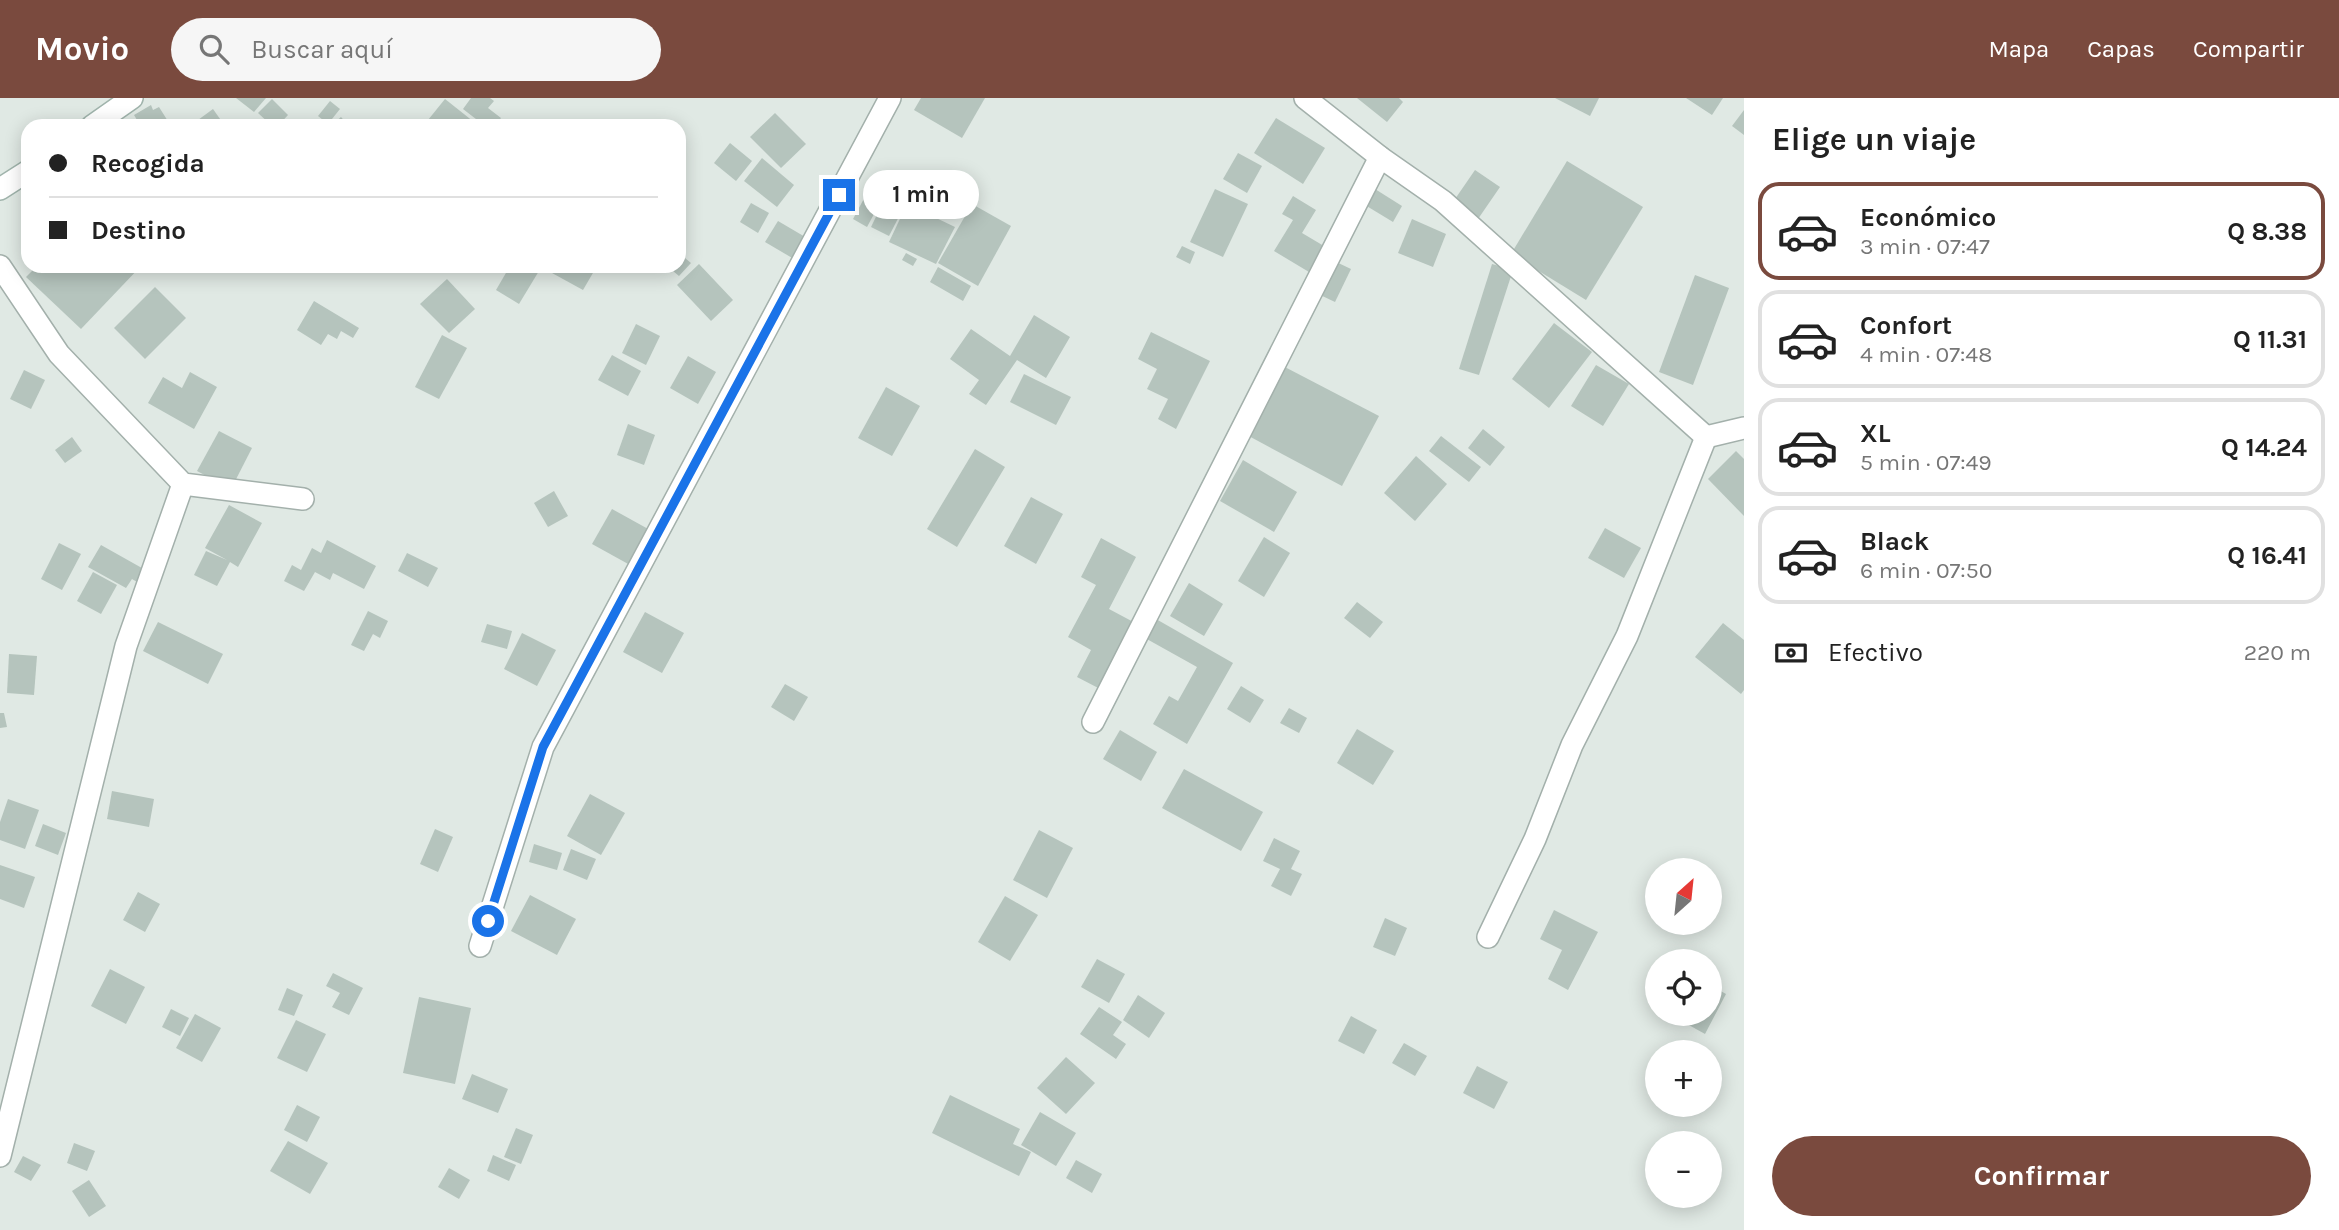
<!DOCTYPE html>
<html lang="es">
<head>
<meta charset="utf-8">
<style>
  body { margin:0; font-family:Karla,sans-serif; background:#f6f6f6; color:#222; height:100vh; display:flex; flex-direction:column; font-size:26px; white-space:nowrap }
  * { box-sizing:border-box; margin:0 }
  p { font-size:23px; color:#767676 }
  .icon { flex:none; width:38px; height:38px; fill:none; stroke:currentColor; stroke-width:2; stroke-linecap:round; stroke-linejoin:round }
  .map { position:relative; flex:1; overflow:hidden }
  .sheet { display:flex; flex-direction:column; background:#fff; width:595px }
  .sheet>* { flex:none }
  .top-card { position:absolute; left:21px; top:21px; width:665px; height:154px; border-radius:21px; box-shadow:0 4px 18px #0003; display:grid; align-content:center; height:154px; padding:0 28px; background:#fff }
  .needle { width:46px; rotate:27deg }
  .buttons { position:absolute; left:1645px; top:760px; display:grid; gap:14px }
  .buttons a { display:grid; place-items:center; width:77px; height:77px; border-radius:50%; background:#fff; box-shadow:0 4px 18px #0003; font-size:35px }
  .end { position:absolute; width:32px; height:32px; margin:-16px; border:9px solid #1a73e8; background:#fff; box-shadow:0 0 0 4px #fff }
  .from { border-radius:50% }
  .bubble { position:absolute; height:49px; border-radius:24px; background:#fff; box-shadow:0 4px 18px #0003; font-size:23px; font-weight:700; line-height:49px; text-align:center }
  .top-card b { display:flex; align-items:center; gap:24px; height:66px; font-size:26px }
  .top-card b+b { border-top:2px solid #e0e0e0 }
  .top-card i { width:18px; height:18px; background:#222 }
  ul { padding:0; list-style:none }
  li { display:flex; align-items:center; gap:21px; height:98px; margin:0 14px 10px; padding:0 14px; border:4px solid #e0e0e0; border-radius:21px }
  li div { flex:1 }
  li b { display:block; font-size:26px }
  li em { font-style:normal; font-weight:700 }
  li.on { border-color:#7a4a3e }
  li>.icon { width:63px; height:63px; stroke-width:1.5 }
  h2 { padding:0 28px; font-size:32px; line-height:84px }
  .pay { display:flex; align-items:center; gap:18px; height:77px; padding:0 28px; font-size:26px }
  .pay p { margin-inline-start:auto }
  .cta { display:flex; gap:14px; margin-top:auto; padding:14px 28px }
  .cta a { flex:1; height:80px; border-radius:42px; background:#7a4a3e; color:#fff; font-size:28px; font-weight:700; line-height:80px; text-align:center }
  header { display:flex; align-items:center; gap:42px; box-sizing:border-box; height:98px; padding:0 35px; background:#7a4a3e; color:#fff }
  header strong { font-size:33px }
  nav { display:flex; gap:38px; margin-inline-start:auto; font-size:24px }
  .search { width:490px; height:63px; background:#f6f6f6; display:flex; align-items:center; gap:18px; box-sizing:border-box; padding:0 24px; border-radius:38px; color:#767676; font-size:26px }
  main { display:flex; flex:1; min-height:0 }
  .map>svg:first-child { display:block }
  .building { fill:#b5c4bd }
  .lines { fill:none; stroke-linecap:round; stroke-linejoin:round }
  .minor-casing { stroke:#a3b0ab; stroke-width:24 }
  .secondary-casing { stroke:#a0b4ac; stroke-width:24 }
  .minor { stroke:#fff; stroke-width:21 }
  .secondary { stroke:#fff; stroke-width:21 }
  .route { stroke:#1a73e8; stroke-width:9 }
</style>
</head>
<body>
<header>
<strong>Movio</strong>
<div class="search"><svg class="icon" aria-label="search" viewBox="0 0 24 24"><circle cx="10" cy="10" r="6"/><path d="M15 15l6 6"/></svg>Buscar aquí</div>
<nav><a>Mapa</a><a>Capas</a><a>Compartir</a></nav>
</header>
<main>
<div class="map">
<svg width="1744" height="1132" viewBox="0 0 1744 1132">
  <rect width="100%" height="100%" fill="#e0e9e4"/>
  <g class="building">
    <path d="M 236,0 L 266,0 L 254,14 Z"/>
    <path d="M 471,0 L 490,0 L 494,3 L 488,10 L 501,20 L 495,28 L 485,28 L 463,11 Z"/>
    <path d="M 921,0 L 985,0 L 962,40 L 914,12 Z"/>
    <path d="M 1357,0 L 1399,0 L 1403,4 L 1387,24 Z"/>
    <path d="M 1555,0 L 1599,0 L 1590,18 Z"/>
    <path d="M 1686,0 L 1723,0 L 1712,17 Z"/>
    <path d="M 272,1 L 288,17 L 278,28 L 272,28 L 258,15 Z"/>
    <path d="M 445,1 L 474,24 L 471,28 L 435,28 L 428,22 Z"/>
    <path d="M 330,3 L 340,11 L 328,26 L 318,18 Z"/>
    <path d="M 151,7 L 153,12 L 159,9 L 171,28 L 127,28 L 137,22 L 134,17 Z"/>
    <path d="M 213,11 L 225,28 L 202,28 L 198,22 Z"/>
    <path d="M 1744,12 L 1744,37 L 1732,28 Z"/>
    <path d="M 775,15 L 806,46 L 781,70 L 750,39 Z"/>
    <path d="M 341,19 L 349,28 L 331,28 Z"/>
    <path d="M 1276,20 L 1325,50 L 1303,86 L 1254,55 Z"/>
    <path d="M 730,45 L 752,63 L 736,83 L 714,65 Z"/>
    <path d="M 1238,55 L 1262,68 L 1247,95 L 1223,81 Z"/>
    <path d="M 762,60 L 794,87 L 777,109 L 744,83 Z"/>
    <path d="M 1567,63 L 1643,109 L 1586,202 L 1511,156 Z"/>
    <path d="M 1475,72 L 1500,89 L 1478,121 L 1453,104 Z"/>
    <path d="M 874,82 L 888,90 L 867,129 L 853,121 Z"/>
    <path d="M 1215,91 L 1248,106 L 1223,159 L 1190,144 Z"/>
    <path d="M 1375,91 L 1402,108 L 1393,124 L 1365,107 Z"/>
    <path d="M 889,92 L 908,101 L 889,138 L 871,129 Z"/>
    <path d="M 1293,98 L 1316,112 L 1302,135 L 1329,151 L 1314,177 L 1274,153 L 1293,122 L 1282,116 Z"/>
    <path d="M 751,105 L 769,115 L 758,135 L 740,124 Z"/>
    <path d="M 907,106 L 955,129 L 936,166 L 889,144 Z"/>
    <path d="M 972,106 L 1011,128 L 978,188 L 938,165 Z"/>
    <path d="M 1412,121 L 1446,136 L 1433,169 L 1398,155 Z"/>
    <path d="M 778,123 L 812,143 L 799,164 L 765,144 Z"/>
    <path d="M 1182,148 L 1195,154 L 1190,166 L 1176,159 Z"/>
    <path d="M 679,155 L 691,165 L 679,178 L 667,168 L 679,168 Z"/>
    <path d="M 906,155 L 917,161 L 913,168 L 902,162 Z"/>
    <path d="M 1332,162 L 1351,171 L 1335,204 L 1316,195 Z"/>
    <path d="M 699,166 L 733,202 L 711,223 L 677,187 Z"/>
    <path d="M 1492,166 L 1513,172 L 1479,277 L 1459,271 Z"/>
    <path d="M 37,168 L 141,168 L 81,231 L 26,179 Z"/>
    <path d="M 510,168 L 542,168 L 519,206 L 496,192 Z"/>
    <path d="M 556,168 L 597,168 L 583,192 L 552,175 Z"/>
    <path d="M 938,169 L 971,188 L 963,203 L 930,184 Z"/>
    <path d="M 1695,177 L 1729,190 L 1693,287 L 1659,274 Z"/>
    <path d="M 447,181 L 475,211 L 449,235 L 420,206 Z"/>
    <path d="M 155,189 L 186,220 L 145,261 L 114,230 Z"/>
    <path d="M 314,203 L 359,230 L 353,240 L 341,233 L 337,241 L 328,236 L 321,247 L 297,232 Z"/>
    <path d="M 1034,217 L 1070,239 L 1046,280 L 1017,262 L 986,307 L 969,296 L 979,282 L 950,261 L 971,231 L 1010,258 Z"/>
    <path d="M 1554,225 L 1592,254 L 1549,310 L 1512,281 Z"/>
    <path d="M 636,226 L 660,238 L 646,267 L 622,255 Z"/>
    <path d="M 1151,234 L 1210,263 L 1176,331 L 1158,321 L 1168,301 L 1147,291 L 1157,271 L 1138,261 Z"/>
    <path d="M 442,237 L 467,250 L 439,301 L 415,289 Z"/>
    <path d="M 612,257 L 641,273 L 628,298 L 598,282 Z"/>
    <path d="M 688,258 L 716,274 L 698,306 L 670,290 Z"/>
    <path d="M 1281,267 L 1379,318 L 1342,388 L 1245,336 Z"/>
    <path d="M 1596,267 L 1629,286 L 1603,328 L 1571,308 Z"/>
    <path d="M 24,272 L 45,282 L 31,311 L 10,301 Z"/>
    <path d="M 190,274 L 217,289 L 194,331 L 148,305 L 163,279 L 182,290 Z"/>
    <path d="M 1024,276 L 1071,299 L 1056,327 L 1010,304 Z"/>
    <path d="M 886,289 L 920,308 L 892,358 L 858,340 Z"/>
    <path d="M 628,326 L 655,337 L 644,367 L 617,357 Z"/>
    <path d="M 1483,331 L 1505,349 L 1490,368 L 1468,350 Z"/>
    <path d="M 219,333 L 252,350 L 231,391 L 197,373 Z"/>
    <path d="M 1441,338 L 1481,369 L 1469,384 L 1429,353 Z"/>
    <path d="M 72,339 L 82,353 L 65,365 L 55,352 Z"/>
    <path d="M 975,351 L 1005,369 L 957,449 L 927,431 Z"/>
    <path d="M 1736,353 L 1744,361 L 1744,418 L 1708,381 Z"/>
    <path d="M 1416,358 L 1447,386 L 1415,423 L 1384,395 Z"/>
    <path d="M 1243,362 L 1297,394 L 1274,434 L 1220,403 Z"/>
    <path d="M 554,393 L 568,418 L 548,429 L 534,405 Z"/>
    <path d="M 1031,399 L 1063,416 L 1036,466 L 1004,448 Z"/>
    <path d="M 229,407 L 262,425 L 238,469 L 230,464 L 217,488 L 194,477 L 206,453 L 227,462 L 205,450 Z"/>
    <path d="M 612,411 L 650,432 L 630,467 L 592,446 Z"/>
    <path d="M 1605,430 L 1641,450 L 1624,480 L 1588,460 Z"/>
    <path d="M 1264,439 L 1290,455 L 1264,499 L 1238,483 Z"/>
    <path d="M 1101,440 L 1136,459 L 1109,511 L 1139,527 L 1104,593 L 1077,579 L 1091,552 L 1068,539 L 1096,487 L 1081,479 Z"/>
    <path d="M 327,442 L 376,468 L 364,491 L 333,475 L 330,482 L 315,474 L 304,493 L 284,483 L 292,467 L 301,472 L 312,450 L 321,455 Z"/>
    <path d="M 59,445 L 81,456 L 62,492 L 41,481 Z"/>
    <path d="M 101,447 L 149,474 L 142,487 L 132,481 L 126,490 L 88,469 Z"/>
    <path d="M 407,455 L 438,470 L 428,489 L 398,473 Z"/>
    <path d="M 93,474 L 117,487 L 101,516 L 77,503 Z"/>
    <path d="M 1189,485 L 1223,506 L 1204,538 L 1170,518 Z"/>
    <path d="M 1357,504 L 1383,524 L 1370,540 L 1344,520 Z"/>
    <path d="M 368,513 L 388,523 L 380,540 L 373,536 L 364,553 L 351,547 Z"/>
    <path d="M 645,514 L 684,535 L 662,575 L 623,554 Z"/>
    <path d="M 1156,521 L 1233,565 L 1187,646 L 1153,626 L 1169,598 L 1178,603 L 1197,569 L 1145,540 Z"/>
    <path d="M 158,524 L 223,556 L 208,586 L 143,553 Z"/>
    <path d="M 1723,525 L 1744,542 L 1744,592 L 1741,596 L 1695,559 Z"/>
    <path d="M 487,526 L 512,533 L 507,551 L 481,544 Z"/>
    <path d="M 522,535 L 556,552 L 537,588 L 504,571 Z"/>
    <path d="M 9,556 L 37,558 L 34,597 L 7,595 Z"/>
    <path d="M 785,586 L 808,599 L 794,623 L 771,609 Z"/>
    <path d="M 1241,588 L 1264,602 L 1250,625 L 1227,611 Z"/>
    <path d="M 1289,610 L 1307,620 L 1299,635 L 1280,625 Z"/>
    <path d="M 0,615 L 4,615 L 7,629 L 0,630 Z"/>
    <path d="M 1357,631 L 1394,653 L 1373,687 L 1337,665 Z"/>
    <path d="M 1120,632 L 1157,654 L 1141,683 L 1103,661 Z"/>
    <path d="M 1184,671 L 1263,714 L 1241,753 L 1162,710 Z"/>
    <path d="M 112,693 L 154,701 L 149,729 L 107,721 Z"/>
    <path d="M 590,696 L 625,715 L 601,757 L 567,738 Z"/>
    <path d="M 8,701 L 39,712 L 25,751 L 0,742 L 0,724 Z"/>
    <path d="M 43,726 L 66,735 L 58,757 L 35,748 Z"/>
    <path d="M 435,731 L 453,739 L 438,774 L 420,766 Z"/>
    <path d="M 1039,732 L 1073,750 L 1047,800 L 1013,782 Z"/>
    <path d="M 1274,740 L 1300,753 L 1291,771 L 1302,776 L 1291,798 L 1271,788 L 1280,771 L 1263,763 Z"/>
    <path d="M 534,746 L 562,755 L 557,772 L 529,764 Z"/>
    <path d="M 571,751 L 596,761 L 587,782 L 563,772 Z"/>
    <path d="M 0,767 L 35,779 L 24,810 L 0,801 Z"/>
    <path d="M 138,794 L 160,806 L 145,834 L 123,822 Z"/>
    <path d="M 530,797 L 576,821 L 557,857 L 511,833 Z"/>
    <path d="M 1005,798 L 1038,817 L 1010,863 L 978,844 Z"/>
    <path d="M 1554,812 L 1598,834 L 1568,892 L 1548,881 L 1562,852 L 1540,841 Z"/>
    <path d="M 1385,820 L 1407,830 L 1395,858 L 1373,849 Z"/>
    <path d="M 1097,861 L 1125,876 L 1109,905 L 1081,889 Z"/>
    <path d="M 110,871 L 145,889 L 126,926 L 91,908 Z"/>
    <path d="M 333,875 L 363,890 L 349,917 L 332,909 L 340,895 L 326,888 Z"/>
    <path d="M 1710,887 L 1726,896 L 1705,936 L 1678,921 L 1682,915 L 1710,915 Z"/>
    <path d="M 287,890 L 303,897 L 294,918 L 278,912 Z"/>
    <path d="M 1138,897 L 1165,915 L 1149,940 L 1123,922 Z"/>
    <path d="M 419,899 L 471,910 L 455,986 L 403,975 Z"/>
    <path d="M 1099,909 L 1122,924 L 1113,937 L 1126,946 L 1116,961 L 1080,936 Z"/>
    <path d="M 171,911 L 189,920 L 180,938 L 162,929 Z"/>
    <path d="M 195,916 L 221,930 L 202,964 L 176,950 Z"/>
    <path d="M 1351,918 L 1377,932 L 1364,956 L 1338,943 Z"/>
    <path d="M 296,922 L 326,936 L 307,974 L 277,960 Z"/>
    <path d="M 1404,945 L 1427,958 L 1415,978 L 1392,965 Z"/>
    <path d="M 1066,959 L 1095,985 L 1066,1016 L 1037,990 Z"/>
    <path d="M 1477,968 L 1508,984 L 1494,1011 L 1463,995 Z"/>
    <path d="M 472,976 L 508,991 L 498,1015 L 462,1001 Z"/>
    <path d="M 950,997 L 1020,1031 L 1013,1046 L 1031,1054 L 1019,1078 L 932,1035 Z"/>
    <path d="M 297,1007 L 320,1019 L 307,1044 L 284,1032 Z"/>
    <path d="M 1040,1014 L 1076,1035 L 1056,1068 L 1021,1047 Z"/>
    <path d="M 516,1030 L 533,1037 L 521,1066 L 504,1059 Z"/>
    <path d="M 288,1043 L 328,1065 L 310,1096 L 270,1073 Z"/>
    <path d="M 74,1045 L 95,1053 L 87,1073 L 67,1065 Z"/>
    <path d="M 493,1057 L 516,1067 L 509,1083 L 487,1073 Z"/>
    <path d="M 23,1058 L 41,1067 L 31,1083 L 14,1074 Z"/>
    <path d="M 1076,1062 L 1102,1076 L 1092,1095 L 1066,1080 Z"/>
    <path d="M 449,1070 L 470,1082 L 459,1101 L 438,1089 Z"/>
    <path d="M 89,1082 L 106,1108 L 89,1119 L 72,1093 Z"/>
  </g>
  <g class="lines">
    <defs>
      <g id="minor">
        <path d="M 1305,0 L 1380,59 L 1443,103 L 1706,339"/>
        <path d="M 0,168 L 59,256 L 183,386 L 303,401"/>
        <path d="M 1706,339 L 1744,330"/>
        <path d="M 1093,624 L 1380,59"/>
        <path d="M 1488,839 L 1535,741 L 1572,647 L 1627,538 L 1706,339"/>
        <path d="M 480,848 L 543,649 L 890,0"/>
        <path d="M 0,1058 L 126,548 L 183,386"/>
      </g>
      <g id="secondary">
        <path d="M 92,28 L 132,0"/>
        <path d="M 0,91 L 28,73"/>
      </g>
    </defs>
    <use href="#minor" class="minor-casing"/>
    <use href="#secondary" class="secondary-casing"/>
    <use href="#minor" class="minor"/>
    <use href="#secondary" class="secondary"/>
  </g>
  <g class="lines">
    <path class="route" d="M 488,823 L 543,649 L 839,97"/>
  </g>
</svg>
<div class="buttons">
<a><svg class="needle" viewBox="-14 -14 28 28"><path d="M0-13l5 13h-10z" fill="#e53935"/><path d="M0 13l5-13h-10z" fill="#767676"/></svg></a>
<a><svg class="icon" aria-label="locate" viewBox="0 0 24 24"><circle cx="12" cy="12" r="6"/><path d="M12 2v4M12 18v4M2 12h4M18 12h4"/></svg></a>
<a>+</a>
<a>−</a>
</div>
<i class="end from" style="left:488px;top:823px"></i>
<i class="end" style="left:839px;top:97px"></i>
<div class="bubble" style="left:863px;top:72px;width:116px">1 min</div>
<div class="top-card">
<b><i class="from"></i>Recogida</b>
<b><i></i>Destino</b>
</div>
</div>
<section class="sheet">
<h2>Elige un viaje</h2>
<ul>
<li class="on"><svg class="icon" aria-label="car" viewBox="0 0 24 24"><path d="M5 17H2v-5l4-1 3-4h7l3 4 3 1v5h-3M9 17h6M6 11h13"/><circle cx="7" cy="17" r="2"/><circle cx="17" cy="17" r="2"/></svg><div><b>Económico</b><p>3 min · 07:47</p></div><em>Q 8.38</em></li>
<li><svg class="icon" aria-label="car" viewBox="0 0 24 24"><path d="M5 17H2v-5l4-1 3-4h7l3 4 3 1v5h-3M9 17h6M6 11h13"/><circle cx="7" cy="17" r="2"/><circle cx="17" cy="17" r="2"/></svg><div><b>Confort</b><p>4 min · 07:48</p></div><em>Q 11.31</em></li>
<li><svg class="icon" aria-label="car" viewBox="0 0 24 24"><path d="M5 17H2v-5l4-1 3-4h7l3 4 3 1v5h-3M9 17h6M6 11h13"/><circle cx="7" cy="17" r="2"/><circle cx="17" cy="17" r="2"/></svg><div><b>XL</b><p>5 min · 07:49</p></div><em>Q 14.24</em></li>
<li><svg class="icon" aria-label="car" viewBox="0 0 24 24"><path d="M5 17H2v-5l4-1 3-4h7l3 4 3 1v5h-3M9 17h6M6 11h13"/><circle cx="7" cy="17" r="2"/><circle cx="17" cy="17" r="2"/></svg><div><b>Black</b><p>6 min · 07:50</p></div><em>Q 16.41</em></li>
</ul>
<div class="pay"><svg class="icon" aria-label="cash" viewBox="0 0 24 24"><path d="M3 7h18v10H3z"/><circle cx="12" cy="12" r="2"/></svg>Efectivo<p>220 m</p></div>
<div class="cta"><a>Confirmar</a></div>
</section>
</main>
</body>
</html>
